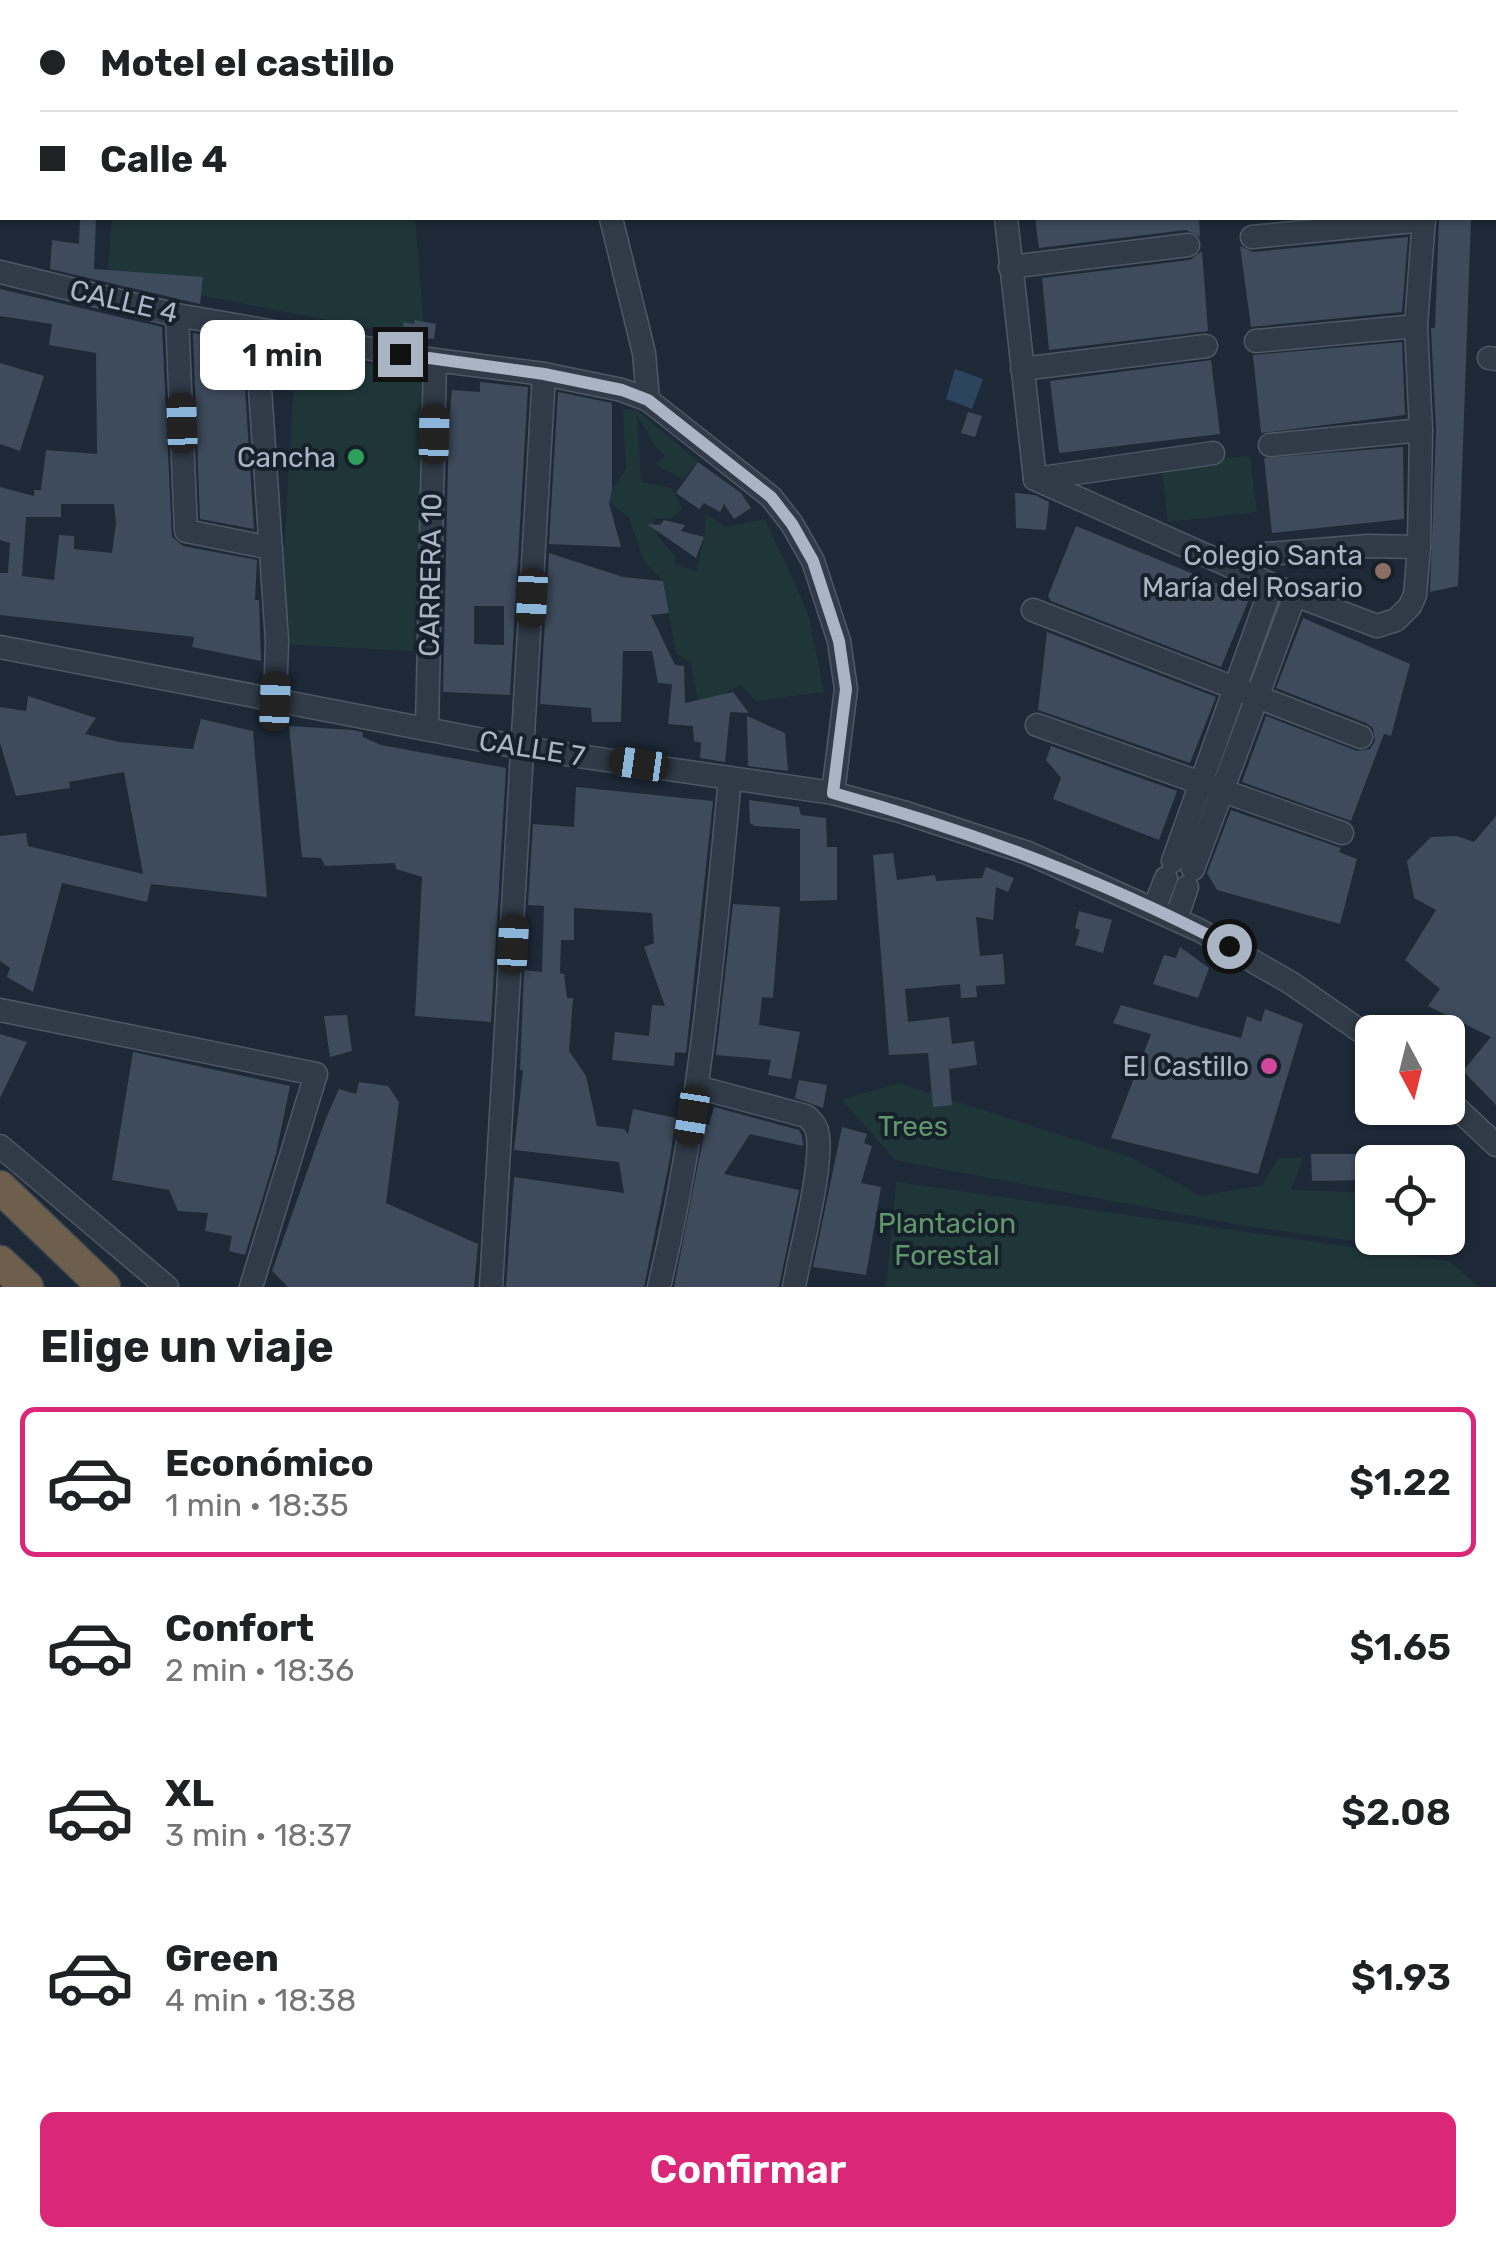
<!DOCTYPE html>
<html lang="es">
<head>
<meta charset="utf-8">
<style>
  body { margin:0; font-family:Rubik,sans-serif; background:#f6f6f6; color:#202124; height:100vh; display:flex; flex-direction:column; font-size:38px; white-space:nowrap }
  * { box-sizing:border-box; margin:0 }
  p { font-size:32px; color:#757577 }
  .icon { flex:none; width:55px; height:55px; fill:none; stroke:currentColor; stroke-width:2; stroke-linecap:round; stroke-linejoin:round }
  .map { position:relative; height:1287px; overflow:hidden }
  .sheet { display:flex; flex-direction:column; background:#fff; flex:1 }
  .sheet>* { flex:none }
  .top-card { position:absolute; left:0px; top:0px; width:1498px; height:220px; box-shadow:0 2px 8px #0004; display:grid; align-content:center; height:220px; padding:0 40px; background:#fff }
  .needle { width:65px; rotate:173deg }
  .tools { position:absolute; left:1355px; top:1015px; display:grid; gap:20px }
  .tools a { display:grid; place-items:center; width:110px; height:110px; border-radius:15px; background:#fff; box-shadow:0 2px 8px #0004; font-size:50px }
  .end { position:absolute; width:45px; height:45px; margin:-22px; border:12px solid #a9b5c5; background:#111; box-shadow:0 0 0 5px #111 }
  .from { border-radius:50% }
  .bubble { position:absolute; height:70px; border-radius:15px; background:#fff; box-shadow:0 2px 8px #0004; font-size:32px; font-weight:600; line-height:70px; text-align:center }
  .car { position:absolute; width:30px; height:60px; margin:-30px -15px; border-radius:12px; box-shadow:0 0 8px 2px #0007; background:linear-gradient(#222 24%,#8ab4d8 0 40%,#222 0 76%,#8ab4d8 0 86%,#222 0) }
  .top-card b { display:flex; align-items:center; gap:35px; height:95px; font-size:38px }
  .top-card b+b { border-top:2px solid #e0e0e0 }
  .top-card i { width:25px; height:25px; background:#202124 }
  ul { padding:0; list-style:none }
  li { display:flex; align-items:center; gap:30px; height:150px; margin:0 20px 15px; padding:0 20px; border:5px solid transparent; border-radius:15px }
  li div { flex:1 }
  li b { display:block; font-size:38px }
  li em { font-style:normal; font-weight:600 }
  li.active { border-color:#db2777 }
  li>.icon { width:90px; height:90px; stroke-width:1.5 }
  h2 { padding:0 40px; font-size:45px; line-height:120px }
  .action { display:flex; gap:20px; margin-top:auto; padding:20px 40px }
  .action a { flex:1; height:115px; border-radius:15px; background:#db2777; color:#fff; font-size:40px; font-weight:600; line-height:115px; text-align:center }
  .map>svg:first-child { display:block }
  .green { fill:#1f3638 }
  .water { fill:#2c445e }
  .building { fill:#3d4b5c; fill-rule:evenodd }
  .lines { fill:none; stroke-linecap:round; stroke-linejoin:round }
  .minor-casing { stroke:#4d5865; stroke-width:25 }
  .highway-casing { stroke:#3b4551; stroke-width:35 }
  .minor { stroke:#303b47; stroke-width:22 }
  .highway { stroke:#6e5f4c; stroke-width:32 }
  .route { stroke:#a9b5c5; stroke-width:12 }
  .leisure-dot { fill:#2e9e5b; stroke:#16202b; stroke-width:4 }
  .education-dot { fill:#8d6e63; stroke:#16202b; stroke-width:4 }
  .hotel-dot { fill:#d1479c; stroke:#16202b; stroke-width:4 }
  .labels { text-anchor:middle; stroke-width:8; stroke-linejoin:round; paint-order:stroke }
  .street-label { font-size:28px; fill:#a9b5c5; stroke:#16202b }
  .poi-label { font-size:28px; fill:#a9b5c5; stroke:#16202b; text-anchor:end }
  .park-label { font-size:28px; fill:#60966a; stroke:#16202b }
</style>
</head>
<body>
<div class="map">
<svg width="1496" height="1287" viewBox="0 0 1496 1287">
  <rect width="100%" height="100%" fill="#1d2937"/>
  <g class="green">
    <path d="M 112,218 L 415,218 L 425,339 L 107,277 Z"/>
    <path d="M 295,360 L 428,367 L 413,651 L 279,644 Z"/>
    <path d="M 623,409 L 637,410 L 698,461 L 683,479 L 655,464 L 665,456 L 656,448 L 637,414 L 641,482 L 672,488 L 682,509 L 671,518 L 652,519 L 657,535 L 676,558 L 674,563 L 696,572 L 705,533 L 705,513 L 725,527 L 765,519 L 808,613 L 824,692 L 756,701 L 741,685 L 699,706 L 691,663 L 676,653 L 663,581 L 644,561 L 629,517 L 609,503 L 612,490 L 626,469 Z"/>
    <path d="M 1250,456 L 1257,512 L 1168,522 L 1161,463 Z"/>
    <path d="M 898,1083 L 1130,1157 L 1201,1196 L 1262,1185 L 1279,1158 L 1303,1158 L 1291,1190 L 1372,1193 L 1372,1238 L 1419,1238 L 1419,1240 L 1375,1244 L 1234,1224 L 895,1160 L 842,1100 Z"/>
    <path d="M 896,1182 L 1449,1261 L 1479,1287 L 886,1287 Z"/>
  </g>
  <path class="water" d="M 955,369 L 983,379 L 972,409 L 946,399 Z"/>
  <g class="building">
    <path d="M 80,218 L 96,218 L 94,269 L 203,277 L 200,304 L 50,269 L 52,240 L 79,244 Z"/>
    <path d="M 1035,218 L 1199,218 L 1200,237 L 1186,230 L 1039,248 Z"/>
    <path d="M 1439,218 L 1471,218 L 1458,586 L 1430,592 L 1436,430 L 1431,328 L 1435,328 Z"/>
    <path d="M 1408,237 L 1402,312 L 1251,327 L 1240,246 L 1253,252 Z"/>
    <path d="M 1202,251 L 1208,331 L 1049,350 L 1042,278 L 1190,260 Z"/>
    <path d="M 0,289 L 162,327 L 172,537 L 183,546 L 257,560 L 255,600 L 259,600 L 261,661 L 192,647 L 194,637 L 0,615 L 0,573 L 8,573 L 10,543 L 0,540 L 0,487 L 34,496 L 34,490 L 41,490 L 46,450 L 97,454 L 96,353 L 49,345 L 52,324 L 0,316 ZM 61,504 L 114,504 L 116,523 L 112,553 L 74,549 L 74,536 L 59,535 L 54,580 L 22,576 L 26,517 L 61,517 Z"/>
    <path d="M 415,320 L 436,324 L 434,339 L 423,338 L 423,343 L 399,339 L 404,322 L 414,324 Z"/>
    <path d="M 193,333 L 227,339 L 226,359 L 243,357 L 254,529 L 200,519 Z"/>
    <path d="M 1402,342 L 1405,415 L 1261,433 L 1253,355 Z"/>
    <path d="M 1211,360 L 1220,434 L 1059,453 L 1050,381 Z"/>
    <path d="M 0,363 L 44,376 L 20,451 L 0,444 Z"/>
    <path d="M 480,382 L 528,387 L 510,695 L 443,692 L 449,421 L 452,390 L 480,392 ZM 474,606 L 504,606 L 504,645 L 474,644 Z"/>
    <path d="M 558,392 L 612,403 L 612,490 L 609,503 L 621,547 L 549,544 Z"/>
    <path d="M 968,412 L 982,416 L 975,437 L 961,433 Z"/>
    <path d="M 1403,447 L 1404,519 L 1272,533 L 1264,458 Z"/>
    <path d="M 698,462 L 741,493 L 751,508 L 734,519 L 724,504 L 720,512 L 704,503 L 699,509 L 676,493 Z"/>
    <path d="M 1015,493 L 1035,495 L 1049,502 L 1046,530 L 1016,528 Z"/>
    <path d="M 664,520 L 685,525 L 681,531 L 704,537 L 696,558 L 647,524 L 660,525 Z"/>
    <path d="M 1076,526 L 1250,597 L 1221,667 L 1051,601 L 1048,596 Z"/>
    <path d="M 549,553 L 623,577 L 663,581 L 669,613 L 651,615 L 675,665 L 684,666 L 685,703 L 733,692 L 749,713 L 730,712 L 725,762 L 700,758 L 701,743 L 694,741 L 693,726 L 668,724 L 672,684 L 658,683 L 652,651 L 623,651 L 621,722 L 592,722 L 591,708 L 540,704 Z"/>
    <path d="M 1303,618 L 1410,664 L 1391,736 L 1384,734 L 1351,821 L 1242,782 L 1266,716 L 1357,751 L 1370,749 L 1375,741 L 1373,728 L 1366,723 L 1276,688 Z"/>
    <path d="M 1047,632 L 1216,697 L 1190,763 L 1038,710 Z"/>
    <path d="M 28,696 L 96,718 L 85,734 L 119,742 L 193,749 L 201,719 L 253,731 L 267,897 L 151,884 L 147,902 L 62,883 L 33,992 L 7,977 L 10,968 L 0,961 L 0,836 L 26,833 L 28,846 L 143,874 L 124,772 L 69,782 L 70,788 L 16,796 L 0,743 L 0,707 L 26,711 Z"/>
    <path d="M 747,716 L 785,733 L 788,771 L 748,766 Z"/>
    <path d="M 289,726 L 353,730 L 362,732 L 363,737 L 381,745 L 506,768 L 491,1022 L 415,1016 L 422,877 L 396,869 L 395,863 L 325,866 L 321,858 L 302,857 Z"/>
    <path d="M 1051,746 L 1177,791 L 1159,840 L 1053,799 L 1061,778 L 1046,760 Z"/>
    <path d="M 576,787 L 713,801 L 686,1053 L 675,1052 L 674,1066 L 612,1060 L 615,1032 L 649,1036 L 652,1005 L 665,1006 L 644,947 L 654,943 L 652,913 L 574,908 L 574,940 L 561,940 L 560,973 L 564,974 L 567,998 L 573,998 L 569,1051 L 586,1076 L 597,1126 L 624,1129 L 628,1134 L 633,1109 L 676,1118 L 670,1158 L 644,1287 L 506,1287 L 514,1177 L 624,1193 L 619,1162 L 514,1150 L 523,1070 L 520,1070 L 524,970 L 542,972 L 544,906 L 528,905 L 533,824 L 574,827 Z"/>
    <path d="M 749,800 L 799,807 L 801,815 L 826,818 L 827,847 L 837,847 L 837,900 L 800,901 L 800,829 L 754,826 L 750,823 Z"/>
    <path d="M 1231,810 L 1341,848 L 1339,852 L 1357,859 L 1340,924 L 1217,890 L 1207,873 Z"/>
    <path d="M 1496,816 L 1496,1105 L 1463,1071 L 1491,1037 L 1428,1006 L 1440,989 L 1405,960 L 1436,910 L 1414,898 L 1407,861 L 1431,837 L 1457,836 L 1474,842 Z"/>
    <path d="M 893,853 L 897,880 L 935,875 L 936,881 L 982,878 L 986,867 L 1014,878 L 1008,892 L 996,887 L 993,920 L 976,917 L 980,956 L 1003,954 L 1005,984 L 976,986 L 977,997 L 961,998 L 960,984 L 905,989 L 908,1022 L 949,1017 L 952,1044 L 974,1041 L 977,1065 L 949,1069 L 952,1105 L 933,1107 L 928,1053 L 889,1055 L 873,855 Z"/>
    <path d="M 733,904 L 780,907 L 773,998 L 762,997 L 759,1025 L 800,1032 L 791,1079 L 768,1075 L 771,1060 L 716,1055 Z"/>
    <path d="M 1079,911 L 1112,920 L 1103,953 L 1075,945 L 1080,930 L 1075,928 Z"/>
    <path d="M 1180,947 L 1209,968 L 1198,998 L 1153,984 L 1164,955 L 1176,958 Z"/>
    <path d="M 1121,1005 L 1241,1038 L 1247,1016 L 1261,1022 L 1265,1009 L 1303,1024 L 1258,1174 L 1111,1138 L 1151,1034 L 1113,1023 Z"/>
    <path d="M 347,1015 L 352,1051 L 330,1057 L 324,1016 Z"/>
    <path d="M 0,1034 L 27,1042 L 0,1098 Z"/>
    <path d="M 133,1052 L 290,1086 L 276,1154 L 245,1255 L 229,1251 L 232,1236 L 205,1231 L 208,1213 L 178,1211 L 169,1190 L 112,1180 Z"/>
    <path d="M 799,1080 L 827,1085 L 823,1108 L 795,1098 Z"/>
    <path d="M 359,1082 L 388,1086 L 399,1102 L 386,1203 L 478,1244 L 474,1287 L 288,1287 L 272,1271 L 326,1118 L 339,1089 L 356,1094 Z"/>
    <path d="M 714,1107 L 799,1130 L 802,1135 L 803,1146 L 750,1134 L 724,1174 L 799,1190 L 779,1287 L 674,1287 L 706,1124 L 709,1125 Z"/>
    <path d="M 842,1127 L 867,1134 L 864,1143 L 872,1146 L 861,1183 L 881,1187 L 866,1275 L 813,1267 Z"/>
    <path d="M 1311,1154 L 1372,1154 L 1372,1180 L 1312,1181 Z"/>
  </g>
  <g class="lines">
    <defs>
      <g id="minor">
        <path d="M 567,0 L 568,2"/>
        <path d="M 985,0 L 985,2"/>
        <path d="M 1448,2 L 1448,0"/>
        <path d="M 611,218 L 644,353 L 648,400"/>
        <path d="M 1006,218 L 1035,479"/>
        <path d="M 1252,237 L 1424,220"/>
        <path d="M 1010,267 L 1188,245"/>
        <path d="M 0,272 L 177,315 L 435,360 L 544,374 L 622,390 L 648,400 L 771,497 L 792,524 L 813,561 L 839,641 L 846,689 L 833,793"/>
        <path d="M 177,315 L 186,531 L 271,548"/>
        <path d="M 256,329 L 277,641 L 275,701"/>
        <path d="M 1256,341 L 1416,326"/>
        <path d="M 1489,358 L 1496,359"/>
        <path d="M 1022,369 L 1206,346"/>
        <path d="M 1270,445 L 1421,430"/>
        <path d="M 1035,479 L 1295,595 L 1377,626 L 1396,620 L 1410,606 L 1415,595 L 1419,547 L 1421,430 L 1416,326 L 1424,218"/>
        <path d="M 1035,479 L 1213,453"/>
        <path d="M 1266,554 L 1367,546 L 1419,547"/>
        <path d="M 1033,610 L 1361,737"/>
        <path d="M 0,647 L 524,748 L 833,793 L 903,812 L 1028,853 L 1199,930 L 1291,983 L 1372,1039"/>
        <path d="M 1037,725 L 1342,833"/>
        <path d="M 427,729 L 435,360"/>
        <path d="M 1173,861 L 1272,585"/>
        <path d="M 1193,869 L 1295,595"/>
        <path d="M 1154,909 L 1166,878"/>
        <path d="M 1176,919 L 1187,887"/>
        <path d="M 0,1010 L 316,1074 L 251,1287"/>
        <path d="M 697,1087 L 806,1116 C 813,1122 817,1127 818,1136 C 822,1172 801,1248 794,1287"/>
        <path d="M 1448,1100 L 1496,1145"/>
        <path d="M 0,1146 L 167,1287"/>
        <path d="M 491,1287 L 544,374"/>
        <path d="M 659,1287 C 699,1120 714,949 730,778"/>
      </g>
      <g id="highway">
        <path d="M 0,1187 L 104,1287"/>
        <path d="M 0,1262 L 27,1287"/>
      </g>
    </defs>
    <use href="#minor" class="minor-casing"/>
    <use href="#highway" class="highway-casing"/>
    <use href="#minor" class="minor"/>
    <use href="#highway" class="highway"/>
  </g>
  <g class="lines">
    <path class="route" d="M 400,354 L 544,374 L 622,390 L 648,400 L 771,497 L 792,524 L 813,561 L 839,641 L 846,689 L 833,793 C 971,831 1102,879 1229,946"/>
  </g>
  <circle class="leisure-dot" cx="356" cy="457" r="10"/>
  <circle class="education-dot" cx="1383" cy="571" r="10"/>
  <circle class="hotel-dot" cx="1269" cy="1066" r="10"/>
  <g class="labels">
    <g class="street-label">
      <text transform="translate(124 301) rotate(13)" y="10">CALLE 4</text>
      <text transform="translate(430 575) rotate(-89)" y="10">CARRERA 10</text>
      <text transform="translate(532 748) rotate(9)" y="10">CALLE 7</text>
    </g>
    <g class="poi-label">
      <text x="336" y="467">Cancha</text>
      <text x="1363" y="565">Colegio Santa<tspan x="1363" dy="32">María del Rosario</tspan></text>
      <text x="1249" y="1076">El Castillo</text>
    </g>
    <g class="park-label">
      <text x="913" y="1136">Trees</text>
      <text x="947" y="1233">Plantacion<tspan x="947" dy="32">Forestal</tspan></text>
    </g>
  </g>
</svg>
<div class="tools">
<a><svg class="needle" viewBox="-14 -14 28 28"><path d="M0-13l5 13h-10z" fill="#e53935"/><path d="M0 13l5-13h-10z" fill="#757577"/></svg></a>
<a><svg class="icon" aria-label="locate" viewBox="0 0 24 24"><circle cx="12" cy="12" r="6"/><path d="M12 2v4M12 18v4M2 12h4M18 12h4"/></svg></a>
</div>
<i class="end from" style="left:1229px;top:946px"></i>
<i class="end" style="left:400px;top:354px"></i>
<div class="bubble" style="left:200px;top:320px;width:165px">1 min</div>
<i class="car" style="left:182px;top:423px;rotate:358deg"></i>
<i class="car" style="left:434px;top:434px;rotate:1deg"></i>
<i class="car" style="left:532px;top:598px;rotate:183deg"></i>
<i class="car" style="left:275px;top:701px;rotate:2deg"></i>
<i class="car" style="left:639px;top:764px;rotate:278deg"></i>
<i class="car" style="left:513px;top:944px;rotate:3deg"></i>
<i class="car" style="left:692px;top:1116px;rotate:189deg"></i>
<div class="top-card">
<b><i class="from"></i>Motel el castillo</b>
<b><i></i>Calle 4</b>
</div>
</div>
<section class="sheet">
<h2>Elige un viaje</h2>
<ul>
<li class="active"><svg class="icon" aria-label="car" viewBox="0 0 24 24"><path d="M5 17H2v-5l4-1 3-4h7l3 4 3 1v5h-3M9 17h6M6 11h13"/><circle cx="7" cy="17" r="2"/><circle cx="17" cy="17" r="2"/></svg><div><b>Económico</b><p>1 min · 18:35</p></div><em>$1.22</em></li>
<li><svg class="icon" aria-label="car" viewBox="0 0 24 24"><path d="M5 17H2v-5l4-1 3-4h7l3 4 3 1v5h-3M9 17h6M6 11h13"/><circle cx="7" cy="17" r="2"/><circle cx="17" cy="17" r="2"/></svg><div><b>Confort</b><p>2 min · 18:36</p></div><em>$1.65</em></li>
<li><svg class="icon" aria-label="car" viewBox="0 0 24 24"><path d="M5 17H2v-5l4-1 3-4h7l3 4 3 1v5h-3M9 17h6M6 11h13"/><circle cx="7" cy="17" r="2"/><circle cx="17" cy="17" r="2"/></svg><div><b>XL</b><p>3 min · 18:37</p></div><em>$2.08</em></li>
<li><svg class="icon" aria-label="car" viewBox="0 0 24 24"><path d="M5 17H2v-5l4-1 3-4h7l3 4 3 1v5h-3M9 17h6M6 11h13"/><circle cx="7" cy="17" r="2"/><circle cx="17" cy="17" r="2"/></svg><div><b>Green</b><p>4 min · 18:38</p></div><em>$1.93</em></li>
</ul>
<div class="action"><a>Confirmar</a></div>
</section>
</body>
</html>
